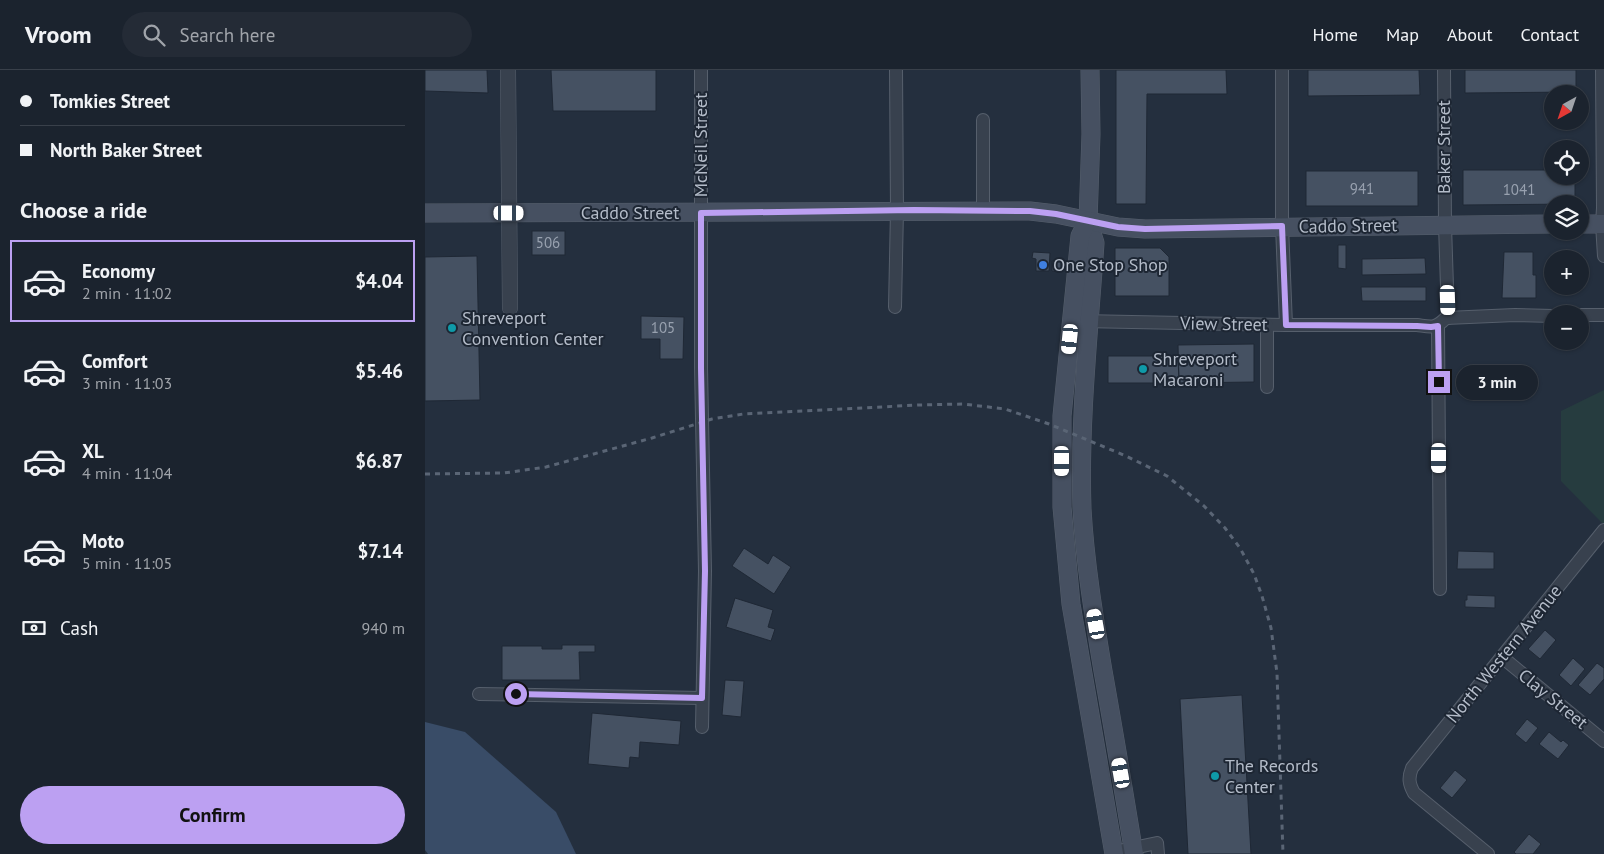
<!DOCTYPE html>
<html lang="en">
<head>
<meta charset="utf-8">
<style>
  body { margin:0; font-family:"PT Sans",sans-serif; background:#242b36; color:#f1f3f6; height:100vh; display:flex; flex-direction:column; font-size:19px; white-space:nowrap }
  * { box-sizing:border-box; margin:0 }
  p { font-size:16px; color:#a0a4aa }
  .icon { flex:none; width:28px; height:28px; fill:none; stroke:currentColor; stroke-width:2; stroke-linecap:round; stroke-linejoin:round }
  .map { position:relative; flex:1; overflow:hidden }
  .panel { display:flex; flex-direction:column; background:#1b232e; width:425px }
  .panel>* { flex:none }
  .hud { display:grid; align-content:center; height:110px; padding:0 20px; background:#1b232e }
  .needle { width:32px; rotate:220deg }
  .tools { position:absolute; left:1119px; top:15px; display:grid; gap:10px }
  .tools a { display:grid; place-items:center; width:45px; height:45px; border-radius:50%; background:#1b232e; box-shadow:0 1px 4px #0004,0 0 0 1px #39404a; font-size:25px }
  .end { position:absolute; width:22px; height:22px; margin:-11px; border:6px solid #bca0f2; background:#111; box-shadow:0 0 0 2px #111 }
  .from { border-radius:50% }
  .bubble { position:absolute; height:35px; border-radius:18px; background:#1b232e; box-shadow:0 1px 4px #0004,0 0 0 1px #39404a; font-size:16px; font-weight:700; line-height:35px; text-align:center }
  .car { position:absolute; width:15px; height:30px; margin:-15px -8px; border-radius:6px; box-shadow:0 0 4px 1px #0007; background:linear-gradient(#fff 24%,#345 0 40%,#fff 0 76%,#345 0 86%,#fff 0) }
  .hud b { display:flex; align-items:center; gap:18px; height:48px; font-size:19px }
  .hud b+b { border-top:1px solid #39404a }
  .hud i { width:12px; height:12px; background:#f1f3f6 }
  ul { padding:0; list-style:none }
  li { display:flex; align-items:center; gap:15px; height:82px; margin:0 10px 8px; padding:0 10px; border:2px solid transparent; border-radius:0px }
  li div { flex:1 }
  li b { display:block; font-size:19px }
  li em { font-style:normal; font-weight:700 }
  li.current { border-color:#bca0f2 }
  li>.icon { width:45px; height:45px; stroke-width:1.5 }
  h2 { padding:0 20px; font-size:22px; line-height:60px }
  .pay { display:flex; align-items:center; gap:12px; height:55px; padding:0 20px; font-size:19px }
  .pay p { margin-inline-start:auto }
  .action { display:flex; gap:10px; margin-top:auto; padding:10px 20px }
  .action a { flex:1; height:58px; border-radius:30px; background:#bca0f2; color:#111; font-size:20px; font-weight:700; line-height:58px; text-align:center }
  header { display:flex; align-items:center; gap:30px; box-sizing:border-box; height:70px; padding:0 25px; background:#1b232e; border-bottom:1px solid #39404a }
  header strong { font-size:24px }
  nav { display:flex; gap:28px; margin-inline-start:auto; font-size:18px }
  .search { width:350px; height:45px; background:#242b36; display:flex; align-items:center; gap:12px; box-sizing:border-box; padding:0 18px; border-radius:28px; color:#a0a4aa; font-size:19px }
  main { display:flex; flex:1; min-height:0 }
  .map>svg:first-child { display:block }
  .green { fill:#263c3f }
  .water { fill:#394c67 }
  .building { fill:#455162; stroke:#1f2835 }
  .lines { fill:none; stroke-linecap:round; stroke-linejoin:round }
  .minor-casing { stroke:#565f6c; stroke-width:14 }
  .tertiary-casing { stroke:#565f6c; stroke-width:16 }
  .secondary-casing { stroke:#565f6c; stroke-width:19 }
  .minor { stroke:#38414e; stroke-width:12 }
  .tertiary { stroke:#38414e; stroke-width:15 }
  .secondary { stroke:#465061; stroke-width:18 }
  .rail { stroke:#5a6575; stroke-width:3; stroke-dasharray:5 5; stroke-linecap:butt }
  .route { stroke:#bca0f2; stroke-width:6 }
  .shop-dot { fill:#3f7fe0; stroke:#1d2633; stroke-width:2 }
  .culture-dot { fill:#0f9aa8; stroke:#1d2633; stroke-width:2 }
  .labels { text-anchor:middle; stroke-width:4; stroke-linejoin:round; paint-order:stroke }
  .number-label { font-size:15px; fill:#98a1af }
  .street-label { font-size:18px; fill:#b4bcc9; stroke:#1d2633 }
  .poi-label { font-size:18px; fill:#b4bcc9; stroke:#1d2633; text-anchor:start }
</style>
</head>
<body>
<header>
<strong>Vroom</strong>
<div class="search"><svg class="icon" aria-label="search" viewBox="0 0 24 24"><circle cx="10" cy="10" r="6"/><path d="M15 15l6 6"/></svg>Search here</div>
<nav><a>Home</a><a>Map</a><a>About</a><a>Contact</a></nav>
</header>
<main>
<section class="panel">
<div class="hud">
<b><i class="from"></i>Tomkies Street</b>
<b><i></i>North Baker Street</b>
</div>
<h2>Choose a ride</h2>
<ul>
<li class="current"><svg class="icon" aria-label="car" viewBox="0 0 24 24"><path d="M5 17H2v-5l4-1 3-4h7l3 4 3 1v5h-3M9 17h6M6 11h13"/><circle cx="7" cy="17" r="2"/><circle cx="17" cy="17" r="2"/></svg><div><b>Economy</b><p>2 min · 11:02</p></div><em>$4.04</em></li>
<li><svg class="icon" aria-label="car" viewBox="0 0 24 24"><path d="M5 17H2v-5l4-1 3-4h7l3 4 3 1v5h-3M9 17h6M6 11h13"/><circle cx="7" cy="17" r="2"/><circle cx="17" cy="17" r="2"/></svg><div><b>Comfort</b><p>3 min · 11:03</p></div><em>$5.46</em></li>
<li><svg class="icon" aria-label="car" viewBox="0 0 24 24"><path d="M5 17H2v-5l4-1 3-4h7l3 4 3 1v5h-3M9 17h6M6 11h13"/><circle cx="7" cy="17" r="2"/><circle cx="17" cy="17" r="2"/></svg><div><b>XL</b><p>4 min · 11:04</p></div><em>$6.87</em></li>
<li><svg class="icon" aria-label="car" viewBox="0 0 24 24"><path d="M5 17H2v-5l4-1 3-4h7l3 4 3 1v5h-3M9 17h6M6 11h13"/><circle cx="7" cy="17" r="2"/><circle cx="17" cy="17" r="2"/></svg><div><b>Moto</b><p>5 min · 11:05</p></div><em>$7.14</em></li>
</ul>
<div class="pay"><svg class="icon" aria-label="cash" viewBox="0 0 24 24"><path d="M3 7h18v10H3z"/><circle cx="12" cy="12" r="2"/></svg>Cash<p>940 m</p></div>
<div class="action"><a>Confirm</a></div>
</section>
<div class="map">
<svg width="1179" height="784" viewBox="0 0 1179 784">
  <rect width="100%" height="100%" fill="#242f3e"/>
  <path class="green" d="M 1179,320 L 1179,455 L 1136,411 L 1136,341 Z"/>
  <path class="water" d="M 0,652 L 40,662 L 131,742 L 151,784 L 3,784 L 0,780 Z"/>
  <g class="building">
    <path d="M 0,0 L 62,0 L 63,23 L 0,21 Z"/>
    <path d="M 126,0 L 231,0 L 231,41 L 128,41 Z"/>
    <path d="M 691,0 L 801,0 L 802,24 L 722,24 L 721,134 L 691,134 Z"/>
    <path d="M 883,0 L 994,0 L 995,25 L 883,26 Z"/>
    <path d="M 1040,0 L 1151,0 L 1151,22 L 1040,23 Z"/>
    <path d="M 1038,100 L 1128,100 L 1128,106 L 1150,106 L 1150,134 L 1038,135 Z"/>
    <rect x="881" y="101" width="112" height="35"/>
    <rect x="107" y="161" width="33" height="24"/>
    <path d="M 913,175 L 921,175 L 921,199 L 913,198 Z"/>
    <path d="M 690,178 L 735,178 L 744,187 L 744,226 L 690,226 Z"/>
    <path d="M 608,182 L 625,183 L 624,201 L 611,201 L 611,189 L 607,188 Z"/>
    <path d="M 1079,182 L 1108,182 L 1108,205 L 1111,205 L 1111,228 L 1077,228 Z"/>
    <path d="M 52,186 L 55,330 L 0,331 L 0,187 Z"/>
    <path d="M 1000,188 L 1001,204 L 937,205 L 937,189 Z"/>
    <path d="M 627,191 L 636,192 L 636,202 L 627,201 Z"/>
    <path d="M 936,217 L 1001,217 L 1001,231 L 937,231 Z"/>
    <path d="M 216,246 L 259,247 L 258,289 L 235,289 L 235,269 L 216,269 Z"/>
    <path d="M 829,274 L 829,312 L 754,313 L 753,275 Z"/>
    <path d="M 683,286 L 753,286 L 754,313 L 683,313 Z"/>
    <path d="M 319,478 L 343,494 L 348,485 L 366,497 L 349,524 L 307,496 Z"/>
    <path d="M 1033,481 L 1069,482 L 1069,499 L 1032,499 Z"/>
    <path d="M 1042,525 L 1070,526 L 1070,538 L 1040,537 L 1040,530 L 1042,530 Z"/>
    <path d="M 310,528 L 348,540 L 343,557 L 350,559 L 346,571 L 301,557 Z"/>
    <path d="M 1120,560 L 1131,570 L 1115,589 L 1103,579 Z"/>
    <path d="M 137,575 L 170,575 L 170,582 L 154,582 L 155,610 L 77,610 L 77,576 L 117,576 L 117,579 L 137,579 Z"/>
    <path d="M 1148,588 L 1160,599 L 1146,616 L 1134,605 Z"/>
    <path d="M 1172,593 L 1179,598 L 1179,609 L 1165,625 L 1153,615 Z"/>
    <path d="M 300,610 L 319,611 L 316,647 L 297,645 Z"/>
    <path d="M 817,625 L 826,784 L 763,784 L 755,629 Z"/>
    <path d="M 167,643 L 256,651 L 254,675 L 215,672 L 214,688 L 205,687 L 204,698 L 163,694 Z"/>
    <path d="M 1102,649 L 1113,658 L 1101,673 L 1090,664 Z"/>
    <path d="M 1124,662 L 1136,672 L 1138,670 L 1144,675 L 1133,689 L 1114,674 Z"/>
    <path d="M 1030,700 L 1042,710 L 1027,728 L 1015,718 Z"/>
    <path d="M 1104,764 L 1116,774 L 1108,784 L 1091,784 L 1089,782 Z"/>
  </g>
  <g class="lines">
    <defs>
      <g id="minor">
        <path d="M 276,0 L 276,298 L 280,501 L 277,657"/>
        <path d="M 857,0 L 857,156 L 861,255"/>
        <path d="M 1019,0 L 1020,155 L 1023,248"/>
        <path d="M 1177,0 L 1178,138 L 1177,154 L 1179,186"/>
        <path d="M 558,140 L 558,50"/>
        <path d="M 470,237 L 472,140 L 471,0"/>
        <path d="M 1155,245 L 1179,245"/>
        <path d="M 656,251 L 861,255 L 992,255 C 1007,257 1010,259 1021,248 L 1090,245 L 1128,246"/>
        <path d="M 1013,256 L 1015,519"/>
        <path d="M 842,317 L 842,255"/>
        <path d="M 1077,587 L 1179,671"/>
        <path d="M 54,624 L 277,628"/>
        <path d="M 689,782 L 732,773 L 733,784"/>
        <path d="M 1063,784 L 989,723 C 984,714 983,708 987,698 L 1179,460"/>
      </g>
      <path id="tertiary" d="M 83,0 L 85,238"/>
      <g id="secondary">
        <path d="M 665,0 L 666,64 L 663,151 L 670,173 C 664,261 654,351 657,439 C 660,493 669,547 678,601 C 689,662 699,723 709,784"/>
        <path d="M 0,143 L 605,141 L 631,144 L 693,157 L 720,159 L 1128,154"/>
        <path d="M 663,151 L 655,166 L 637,346 L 637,437 L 646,534 L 689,784"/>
        <path d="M 1155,154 L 1179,154"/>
      </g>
    </defs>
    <use href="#minor" class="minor-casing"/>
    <use href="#tertiary" class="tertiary-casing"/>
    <use href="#secondary" class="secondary-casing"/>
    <use href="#minor" class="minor"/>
    <use href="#tertiary" class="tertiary"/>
    <use href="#secondary" class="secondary"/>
    <path class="rail" d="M 0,404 L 79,403 L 121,397 L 227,368 L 287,349 L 318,344 L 494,335 L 538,334 L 580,339 L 624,354 L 701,386 L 742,406 L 779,436 L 800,458 L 815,478 L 829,504 L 837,526 L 846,558 L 852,603 L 858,784"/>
  </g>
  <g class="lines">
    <path class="route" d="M 91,624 L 277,628 L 280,501 L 276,298 L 276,143 L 489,140 L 605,141 L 631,144 L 693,157 L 720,159 L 857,156 L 861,255 L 992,256 L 1006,257 L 1013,256 L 1014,312"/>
  </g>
  <circle class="shop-dot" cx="618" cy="195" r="5"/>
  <g class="culture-dot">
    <circle cx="27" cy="258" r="5"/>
    <circle cx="718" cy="299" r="5"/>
    <circle cx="790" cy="706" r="5"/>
  </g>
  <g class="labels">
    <g class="number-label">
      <text x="937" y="124">941</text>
      <text x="1094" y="125">1041</text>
      <text x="123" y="178">506</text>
      <text x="238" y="263">105</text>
    </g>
    <g class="street-label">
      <text transform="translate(276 75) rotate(-90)" y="6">McNeil Street</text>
      <text transform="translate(1019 77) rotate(-90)" y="6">Baker Street</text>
      <text x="205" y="149">Caddo Street</text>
      <text transform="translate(923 156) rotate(-1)" y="6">Caddo Street</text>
      <text transform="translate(799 254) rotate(1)" y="6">View Street</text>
      <text transform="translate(1079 584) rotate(-51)" y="6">North Western Avenue</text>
      <text transform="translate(1128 629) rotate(39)" y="6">Clay Street</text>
    </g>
    <g class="poi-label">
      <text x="628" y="201">One Stop Shop</text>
      <text x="37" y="254">Shreveport<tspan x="37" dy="21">Convention Center</tspan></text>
      <text x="728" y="295">Shreveport<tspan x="728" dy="21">Macaroni</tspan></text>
      <text x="800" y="702">The Records<tspan x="800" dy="21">Center</tspan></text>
    </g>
  </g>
</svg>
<div class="tools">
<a><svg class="needle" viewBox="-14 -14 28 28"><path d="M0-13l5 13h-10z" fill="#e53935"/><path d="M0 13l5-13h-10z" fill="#a0a4aa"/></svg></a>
<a><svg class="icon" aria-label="locate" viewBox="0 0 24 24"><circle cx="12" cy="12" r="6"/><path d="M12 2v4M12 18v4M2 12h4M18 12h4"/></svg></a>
<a><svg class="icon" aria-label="layers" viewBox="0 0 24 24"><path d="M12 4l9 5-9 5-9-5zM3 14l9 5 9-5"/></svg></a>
<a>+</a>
<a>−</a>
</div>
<i class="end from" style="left:91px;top:624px"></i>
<i class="end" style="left:1014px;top:312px"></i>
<div class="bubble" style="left:1031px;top:295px;width:82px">3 min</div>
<i class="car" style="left:84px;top:143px;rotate:90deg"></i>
<i class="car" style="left:1023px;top:230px;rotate:178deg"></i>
<i class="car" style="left:645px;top:269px;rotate:186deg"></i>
<i class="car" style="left:1014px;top:388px;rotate:180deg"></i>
<i class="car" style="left:637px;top:391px;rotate:180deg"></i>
<i class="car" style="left:671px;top:554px;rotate:350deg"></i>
<i class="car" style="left:696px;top:703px;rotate:350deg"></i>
</div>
</main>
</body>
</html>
